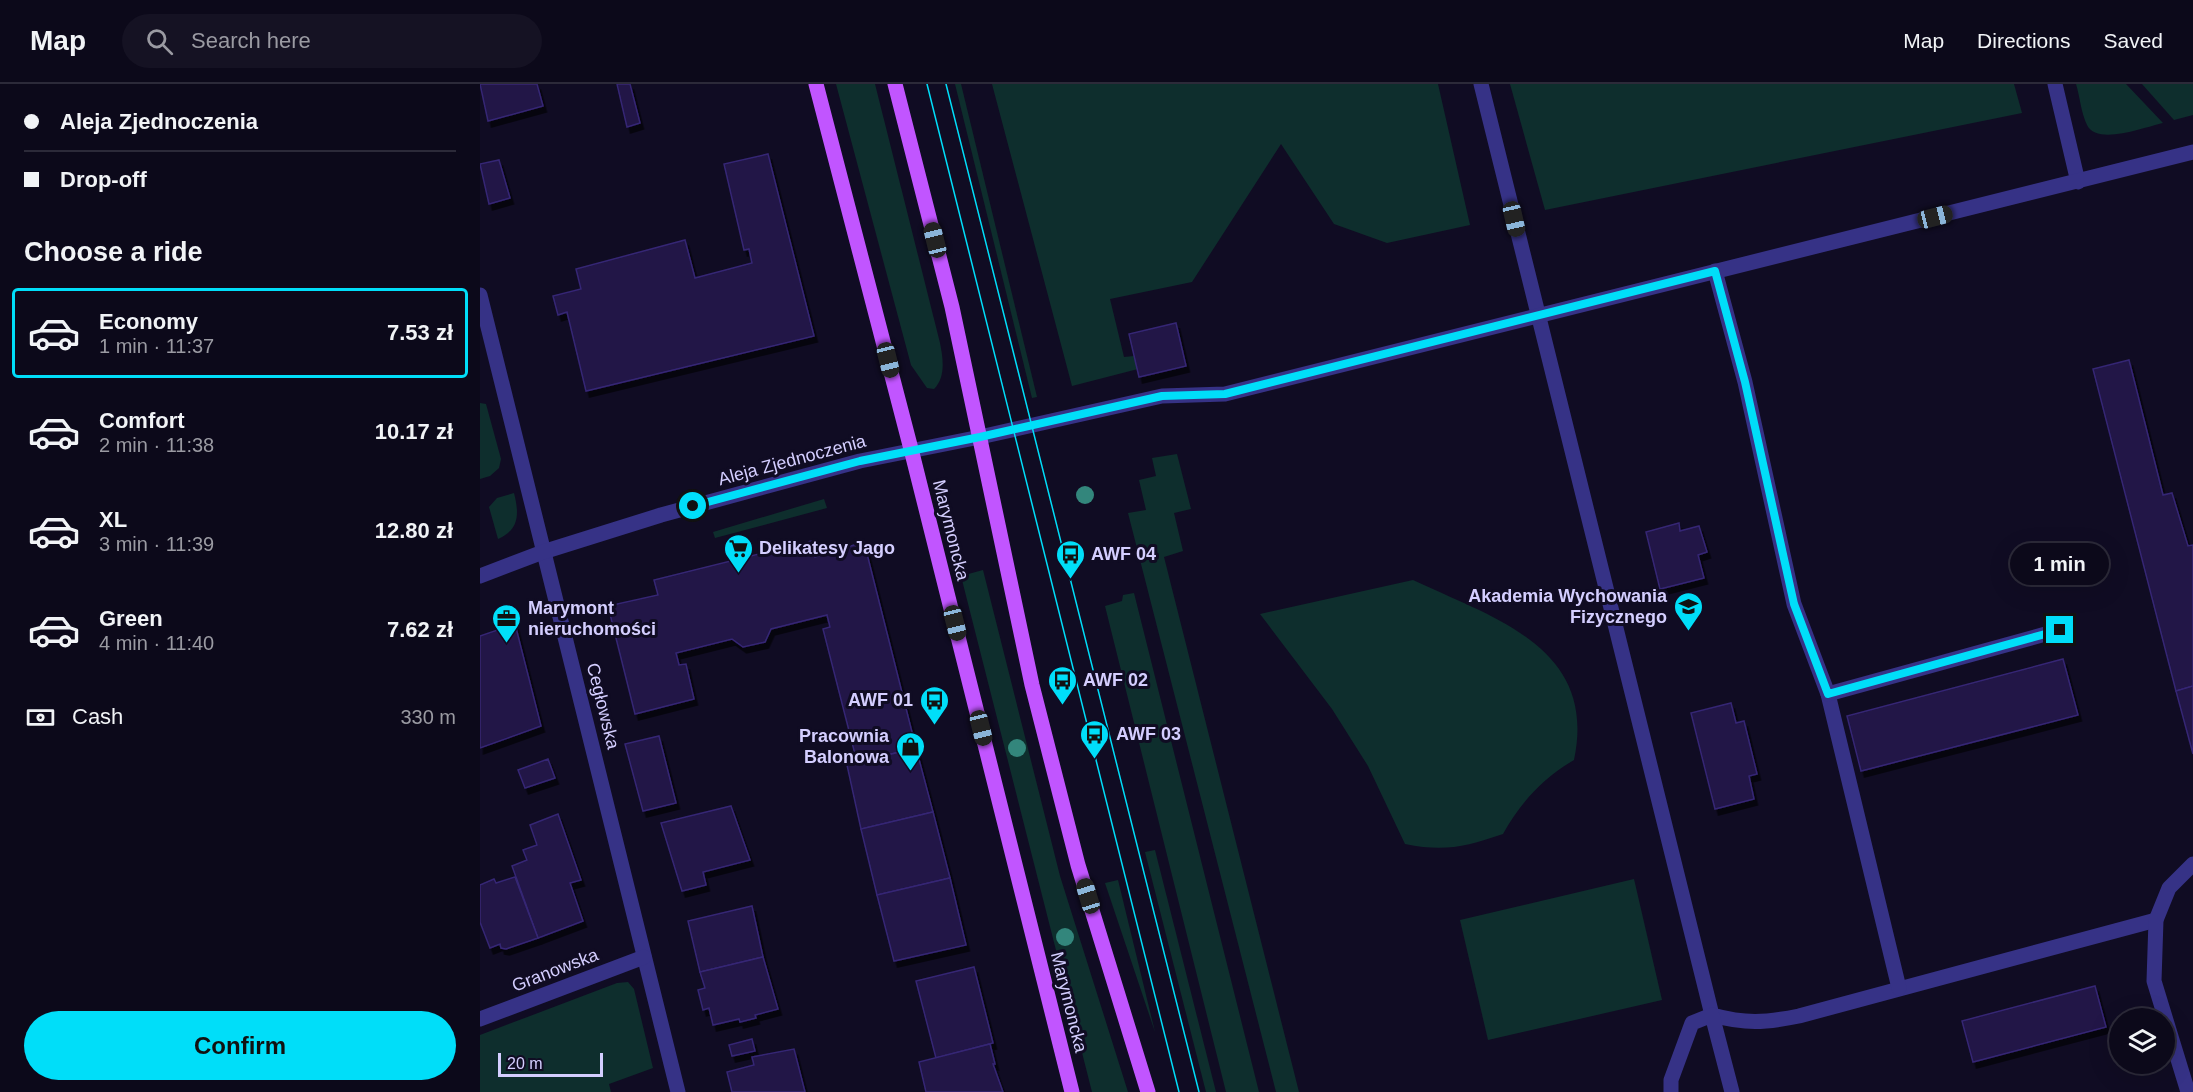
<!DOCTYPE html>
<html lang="en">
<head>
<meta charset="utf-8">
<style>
  body { margin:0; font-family:Helvetica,sans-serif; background:#151223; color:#f1f3f6; height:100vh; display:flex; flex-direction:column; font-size:22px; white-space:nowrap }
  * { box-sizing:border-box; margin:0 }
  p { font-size:20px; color:#9a9aa2 }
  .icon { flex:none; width:33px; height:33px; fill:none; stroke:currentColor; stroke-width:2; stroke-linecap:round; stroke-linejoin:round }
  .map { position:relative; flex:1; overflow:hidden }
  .panel { display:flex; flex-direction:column; background:#0c091a; width:480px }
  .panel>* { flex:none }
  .hud { display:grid; align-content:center; height:132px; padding:0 24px; background:#0c091a }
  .fabs { position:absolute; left:1629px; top:924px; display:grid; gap:12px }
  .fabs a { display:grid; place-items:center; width:66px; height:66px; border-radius:50%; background:#0c091a; box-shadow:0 6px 24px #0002,0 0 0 2px #2c2a39; font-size:30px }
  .scale { position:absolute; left:18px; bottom:15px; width:105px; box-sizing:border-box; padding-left:6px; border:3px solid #d4ceff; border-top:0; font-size:16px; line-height:21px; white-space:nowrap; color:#d4ceff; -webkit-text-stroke:4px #100c23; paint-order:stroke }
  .end { position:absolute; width:27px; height:27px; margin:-14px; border:8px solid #00def9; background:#111; box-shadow:0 0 0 3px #111 }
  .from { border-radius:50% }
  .bubble { position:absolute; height:42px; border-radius:21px; background:#0c091a; box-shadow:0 6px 24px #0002,0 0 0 2px #2c2a39; font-size:20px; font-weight:800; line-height:42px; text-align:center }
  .car { position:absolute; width:18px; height:36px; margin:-18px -9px; border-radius:8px; box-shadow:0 0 4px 2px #0007; background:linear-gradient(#222 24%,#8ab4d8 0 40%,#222 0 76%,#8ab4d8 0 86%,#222 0) }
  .hud b { display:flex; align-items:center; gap:21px; height:57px; font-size:22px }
  .hud b+b { border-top:2px solid #2c2a39 }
  .hud i { width:15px; height:15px; background:#f1f3f6 }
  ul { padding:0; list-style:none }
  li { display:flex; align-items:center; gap:18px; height:90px; margin:0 12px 9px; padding:0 12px; border:3px solid transparent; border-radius:6px }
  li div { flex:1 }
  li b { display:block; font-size:22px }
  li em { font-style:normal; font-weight:800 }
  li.active { border-color:#00def9 }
  li>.icon { width:54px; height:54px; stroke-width:1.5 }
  h2 { padding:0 24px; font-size:27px; line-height:72px }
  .pay { display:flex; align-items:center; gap:15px; height:66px; padding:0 24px; font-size:22px }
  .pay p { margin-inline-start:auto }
  .action { display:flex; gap:12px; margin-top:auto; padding:12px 24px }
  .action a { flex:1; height:69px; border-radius:36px; background:#00def9; color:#111; font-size:24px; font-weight:800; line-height:69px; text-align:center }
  header { display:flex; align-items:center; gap:36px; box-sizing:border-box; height:84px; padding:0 30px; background:#0c091a; border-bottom:2px solid #2c2a39 }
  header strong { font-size:28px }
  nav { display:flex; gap:33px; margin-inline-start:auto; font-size:21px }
  .search { width:420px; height:54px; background:#151223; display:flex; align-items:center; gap:15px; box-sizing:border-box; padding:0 21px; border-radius:33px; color:#9a9aa2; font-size:22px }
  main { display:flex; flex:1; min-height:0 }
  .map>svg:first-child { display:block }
  .green { fill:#0e2e2d }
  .building { fill:#201646; stroke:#362674; stroke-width:1.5; filter:url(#shadow) }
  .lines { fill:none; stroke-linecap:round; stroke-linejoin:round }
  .minor { stroke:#363286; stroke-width:15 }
  .major { stroke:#c155ff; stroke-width:15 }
  .tram { stroke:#00def9; stroke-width:1.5 }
  .tree { fill:#33867c }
  .route { stroke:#00def9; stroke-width:8 }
  .labels { text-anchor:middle; stroke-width:6; stroke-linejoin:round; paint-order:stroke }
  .street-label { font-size:18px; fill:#d4ceff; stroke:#100c23 }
  .poi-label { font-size:18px; font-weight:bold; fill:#d4ceff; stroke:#100c23; text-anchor:start }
</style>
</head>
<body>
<header>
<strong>Map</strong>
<div class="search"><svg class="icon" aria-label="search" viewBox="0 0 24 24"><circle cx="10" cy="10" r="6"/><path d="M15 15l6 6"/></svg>Search here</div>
<nav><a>Map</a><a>Directions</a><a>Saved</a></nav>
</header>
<main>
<section class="panel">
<div class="hud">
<b><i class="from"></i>Aleja Zjednoczenia</b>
<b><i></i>Drop-off</b>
</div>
<h2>Choose a ride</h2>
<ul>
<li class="active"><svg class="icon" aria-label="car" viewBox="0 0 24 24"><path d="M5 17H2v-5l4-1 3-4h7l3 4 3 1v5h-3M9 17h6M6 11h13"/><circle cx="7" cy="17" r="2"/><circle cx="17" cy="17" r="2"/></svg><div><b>Economy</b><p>1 min · 11:37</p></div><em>7.53 zł</em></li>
<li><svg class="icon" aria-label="car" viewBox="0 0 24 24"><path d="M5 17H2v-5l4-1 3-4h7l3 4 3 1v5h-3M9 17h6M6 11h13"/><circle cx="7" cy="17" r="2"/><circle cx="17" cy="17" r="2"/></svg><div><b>Comfort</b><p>2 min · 11:38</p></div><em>10.17 zł</em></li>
<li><svg class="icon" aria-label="car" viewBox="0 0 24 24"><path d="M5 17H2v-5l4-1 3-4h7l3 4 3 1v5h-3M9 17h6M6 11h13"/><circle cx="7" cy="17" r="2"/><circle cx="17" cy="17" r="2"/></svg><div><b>XL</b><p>3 min · 11:39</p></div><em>12.80 zł</em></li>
<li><svg class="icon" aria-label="car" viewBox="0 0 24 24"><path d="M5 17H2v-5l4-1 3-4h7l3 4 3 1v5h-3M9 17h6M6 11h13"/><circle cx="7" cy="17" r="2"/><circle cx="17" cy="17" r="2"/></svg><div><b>Green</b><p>4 min · 11:40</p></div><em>7.62 zł</em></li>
</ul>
<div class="pay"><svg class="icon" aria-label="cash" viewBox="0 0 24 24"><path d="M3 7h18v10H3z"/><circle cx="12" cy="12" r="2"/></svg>Cash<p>330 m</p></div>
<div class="action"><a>Confirm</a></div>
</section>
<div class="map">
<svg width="1713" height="1008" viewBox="0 0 1713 1008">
  <defs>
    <filter id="shadow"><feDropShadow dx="3.5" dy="6" stdDeviation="0" flood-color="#0009"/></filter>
  </defs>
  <rect width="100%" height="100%" fill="#100c23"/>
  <g class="green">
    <path d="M 356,0 L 395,0 L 460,259 C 463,274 466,293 454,305 L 447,304 L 431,281 Z"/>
    <path d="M 475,0 L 481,0 L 557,313 L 552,314 Z"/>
    <path d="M 512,0 L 958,0 L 990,141 L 907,159 L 854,140 L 801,60 L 712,198 L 630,215 L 644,273 L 654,272 L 658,285 L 592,302 Z"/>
    <path d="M 1030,0 L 1534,0 L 1542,29 L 1065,126 Z"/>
    <path d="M 1596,0 L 1646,0 L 1683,39 C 1665,43 1617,62 1607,41 C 1601,29 1600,13 1596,0 Z"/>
    <path d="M 1662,0 L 1713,0 L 1713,31 L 1694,36 Z"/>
    <path d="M 0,319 L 6,320 L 21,375 L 19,384 L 10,392 L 0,395 Z"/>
    <path d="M 697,370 L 711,425 L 694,429 L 703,467 L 684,473 L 819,1008 L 796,1008 L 648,429 L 666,426 L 659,396 L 676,392 L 672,374 Z"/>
    <path d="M 34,409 C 39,429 40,445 18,455 L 9,423 L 17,414 Z"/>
    <path d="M 344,415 L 347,424 L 235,454 L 233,448 Z"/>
    <path d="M 503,486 L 580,792 L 648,1008 L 612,1008 L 481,492 Z"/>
    <path d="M 933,496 C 1013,534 1118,563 1094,676 C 1063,694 1040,719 1023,750 C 985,763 964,768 925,760 L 888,682 L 852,625 L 780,530 Z"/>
    <path d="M 654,509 L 779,1008 L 746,1008 L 625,522 L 642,517 L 643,511 Z"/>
    <path d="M 675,766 L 736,1008 L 726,1008 L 665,768 Z"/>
    <path d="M 1154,795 L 1182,916 L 1008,956 L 980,836 Z"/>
    <path d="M 638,796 L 675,948 L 625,799 Z"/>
    <path d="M 148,898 L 154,905 L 173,984 L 129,1000 L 131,1008 L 0,1008 L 0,951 L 137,899 Z"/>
  </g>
  <g class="building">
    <path d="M 0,0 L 57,0 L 63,22 L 8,37 Z"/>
    <path d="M 137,0 L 150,0 L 160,39 L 147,43 Z"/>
    <path d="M 288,70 L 334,252 L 106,307 L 87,228 L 78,231 L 73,212 L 101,205 L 96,185 L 205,156 L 215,194 L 272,179 L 269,165 L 264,166 L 244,80 Z"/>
    <path d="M 19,76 L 30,114 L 9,120 L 0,80 Z"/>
    <path d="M 696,239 L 706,282 L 659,293 L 649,250 Z"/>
    <path d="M 1649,276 L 1683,411 L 1692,409 L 1708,462 L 1713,461 L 1713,602 L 1696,607 L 1613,285 Z"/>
    <path d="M 1199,439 L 1200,447 L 1219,442 L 1227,468 L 1218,471 L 1224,494 L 1180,505 L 1166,448 Z"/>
    <path d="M 332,457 L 335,473 L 384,458 L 436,664 L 377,678 L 343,545 L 350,543 L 347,531 L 291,545 L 285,558 L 263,563 L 252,555 L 196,569 L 199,581 L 206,580 L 214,615 L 155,630 L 128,522 L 178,511 L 174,496 Z"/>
    <path d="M 35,540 L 61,642 L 0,664 L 0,552 Z"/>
    <path d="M 1583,575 L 1598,631 L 1381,687 L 1367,632 Z"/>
    <path d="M 1713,602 L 1713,670 L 1696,607 Z"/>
    <path d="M 1251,619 L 1256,639 L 1264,637 L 1277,690 L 1269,692 L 1274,715 L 1235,725 L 1211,629 Z"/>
    <path d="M 179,652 L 196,719 L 163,727 L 145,660 Z"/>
    <path d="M 436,664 L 453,728 L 381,745 L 367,681 Z"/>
    <path d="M 68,675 L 75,694 L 45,704 L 38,686 Z"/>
    <path d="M 251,722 L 270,776 L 223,788 L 226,801 L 202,807 L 181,739 Z"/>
    <path d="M 453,728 L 470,794 L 397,811 L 381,745 Z"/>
    <path d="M 78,730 L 101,796 L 90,799 L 103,837 L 58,854 L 32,782 L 47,776 L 43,766 L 57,761 L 50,741 Z"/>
    <path d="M 35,793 L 58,854 L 26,865 L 21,864 L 20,860 L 10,864 L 0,838 L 0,801 L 14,795 L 16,799 Z"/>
    <path d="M 470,794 L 486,861 L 414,877 L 397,811 Z"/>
    <path d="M 272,822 L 283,873 L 220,888 L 208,837 Z"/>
    <path d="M 283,873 L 298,925 L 275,931 L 276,934 L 260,938 L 259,935 L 233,941 L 229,924 L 223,926 L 218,906 L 225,904 L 220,888 Z"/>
    <path d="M 494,883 L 513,959 L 456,974 L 436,897 Z"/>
    <path d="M 1615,902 L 1626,943 L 1493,978 L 1482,937 Z"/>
    <path d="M 272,955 L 275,967 L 252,972 L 249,961 Z"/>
    <path d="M 510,960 L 515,980 L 513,980 L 523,1008 L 446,1008 L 439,978 Z"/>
    <path d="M 314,965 L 325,1008 L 252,1008 L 247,988 L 274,981 L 272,973 Z"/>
  </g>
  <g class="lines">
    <g class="minor">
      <path d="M 1001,0 L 1232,931 C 1265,940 1285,939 1319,932 L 1676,836"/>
      <path d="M 1575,0 L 1598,98"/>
      <path d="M 1235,187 L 1265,298 L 1314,520 L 1348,610 L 1419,904"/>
      <path d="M 0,211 L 198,1008"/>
      <path d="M 0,492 L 63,468 L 181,431 L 380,377 L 500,353 L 682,312 L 745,310 L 1713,68"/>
      <path d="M 1348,610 L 1580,546"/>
      <path d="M 0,935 L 164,873"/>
      <path d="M 1191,1008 L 1191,996 L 1212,939 L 1232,931 L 1252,1008"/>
      <path d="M 1708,1008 L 1674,897 L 1676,836 L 1689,804 L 1713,780"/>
    </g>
    <g class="major">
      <path d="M 336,0 L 431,365 L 592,1008"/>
      <path d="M 415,0 L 472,223 L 552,601 L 598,781 L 668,1008"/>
    </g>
    <g class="tram">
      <path d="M 447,0 L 699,1008"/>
      <path d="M 466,0 L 719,1008"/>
    </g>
  </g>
  <g class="tree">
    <circle cx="605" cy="411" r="9"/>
    <circle cx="537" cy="664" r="9"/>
    <circle cx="585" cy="853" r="9"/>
  </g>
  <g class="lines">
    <path class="route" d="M 213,422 L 380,377 L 500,353 L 682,312 L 745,310 L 1235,187 L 1265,298 L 1314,520 L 1348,610 L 1580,546"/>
  </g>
  <defs>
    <symbol id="supermarket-pin" viewBox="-11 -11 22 30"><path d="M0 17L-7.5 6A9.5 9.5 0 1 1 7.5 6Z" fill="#00def9" stroke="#100c23"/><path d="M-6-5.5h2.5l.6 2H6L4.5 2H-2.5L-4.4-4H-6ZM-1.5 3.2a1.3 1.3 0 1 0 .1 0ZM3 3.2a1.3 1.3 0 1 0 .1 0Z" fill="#111"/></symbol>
    <symbol id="bus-pin" viewBox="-11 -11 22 30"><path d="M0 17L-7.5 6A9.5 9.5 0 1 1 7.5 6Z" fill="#00def9" stroke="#100c23"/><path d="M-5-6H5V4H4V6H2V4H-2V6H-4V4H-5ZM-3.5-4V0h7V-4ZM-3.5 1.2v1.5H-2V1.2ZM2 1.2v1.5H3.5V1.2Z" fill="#111"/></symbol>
    <symbol id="university-pin" viewBox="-11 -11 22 30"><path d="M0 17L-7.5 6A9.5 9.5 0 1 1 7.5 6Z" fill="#00def9" stroke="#100c23"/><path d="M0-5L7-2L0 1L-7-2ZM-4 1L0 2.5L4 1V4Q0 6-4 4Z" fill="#111"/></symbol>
    <symbol id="office-pin" viewBox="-11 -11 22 30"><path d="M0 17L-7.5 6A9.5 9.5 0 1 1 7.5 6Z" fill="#00def9" stroke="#100c23"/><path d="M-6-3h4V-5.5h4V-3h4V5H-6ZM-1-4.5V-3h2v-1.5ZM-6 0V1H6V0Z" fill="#111"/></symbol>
    <symbol id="shop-pin" viewBox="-11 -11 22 30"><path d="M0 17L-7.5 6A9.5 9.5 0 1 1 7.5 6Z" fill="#00def9" stroke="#100c23"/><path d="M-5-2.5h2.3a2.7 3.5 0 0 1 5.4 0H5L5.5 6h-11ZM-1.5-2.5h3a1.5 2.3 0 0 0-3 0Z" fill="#111"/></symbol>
  </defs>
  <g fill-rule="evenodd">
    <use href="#supermarket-pin" x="242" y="448" width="33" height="45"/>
    <use href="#bus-pin" x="574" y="454" width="33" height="45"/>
    <use href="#university-pin" x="1192" y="506" width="33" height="45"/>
    <use href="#office-pin" x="10" y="518" width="33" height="45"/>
    <use href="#bus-pin" x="566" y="580" width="33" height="45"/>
    <use href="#bus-pin" x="438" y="600" width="33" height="45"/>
    <use href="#bus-pin" x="598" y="634" width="33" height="45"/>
    <use href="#shop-pin" x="414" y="646" width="33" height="45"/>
  </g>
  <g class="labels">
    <g class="street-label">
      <text transform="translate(312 376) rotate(-15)" y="6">Aleja Zjednoczenia</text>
      <text transform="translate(471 446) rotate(76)" y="6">Marymoncka</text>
      <text transform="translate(123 622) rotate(76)" y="6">Cegłowska</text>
      <text transform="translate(75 886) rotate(-21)" y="6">Granowska</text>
      <text transform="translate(589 918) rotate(76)" y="6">Marymoncka</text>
    </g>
    <g class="poi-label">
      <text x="279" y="470">Delikatesy Jago</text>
      <text x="611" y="476">AWF 04</text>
      <text x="1187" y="518" text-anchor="end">Akademia Wychowania<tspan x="1187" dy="21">Fizycznego</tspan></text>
      <text x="48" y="530">Marymont<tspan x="48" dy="21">nieruchomości</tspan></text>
      <text x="603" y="602">AWF 02</text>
      <text x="433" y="622" text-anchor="end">AWF 01</text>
      <text x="636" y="656">AWF 03</text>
      <text x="409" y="658" text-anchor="end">Pracownia<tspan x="409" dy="21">Balonowa</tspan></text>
    </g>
  </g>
</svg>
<div class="fabs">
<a><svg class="icon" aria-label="layers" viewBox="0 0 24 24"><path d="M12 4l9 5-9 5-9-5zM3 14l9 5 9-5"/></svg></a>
</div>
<div class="scale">20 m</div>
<i class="end from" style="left:213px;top:422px"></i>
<i class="end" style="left:1580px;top:546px"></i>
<div class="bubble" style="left:1530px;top:459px;width:99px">1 min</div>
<i class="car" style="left:1455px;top:133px;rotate:76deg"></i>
<i class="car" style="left:1034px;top:135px;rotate:167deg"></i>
<i class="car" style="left:455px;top:156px;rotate:346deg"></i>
<i class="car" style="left:408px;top:276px;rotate:166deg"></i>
<i class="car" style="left:475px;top:539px;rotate:166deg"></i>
<i class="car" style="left:501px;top:644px;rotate:166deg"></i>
<i class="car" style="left:608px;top:812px;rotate:343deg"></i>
</div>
</main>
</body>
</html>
